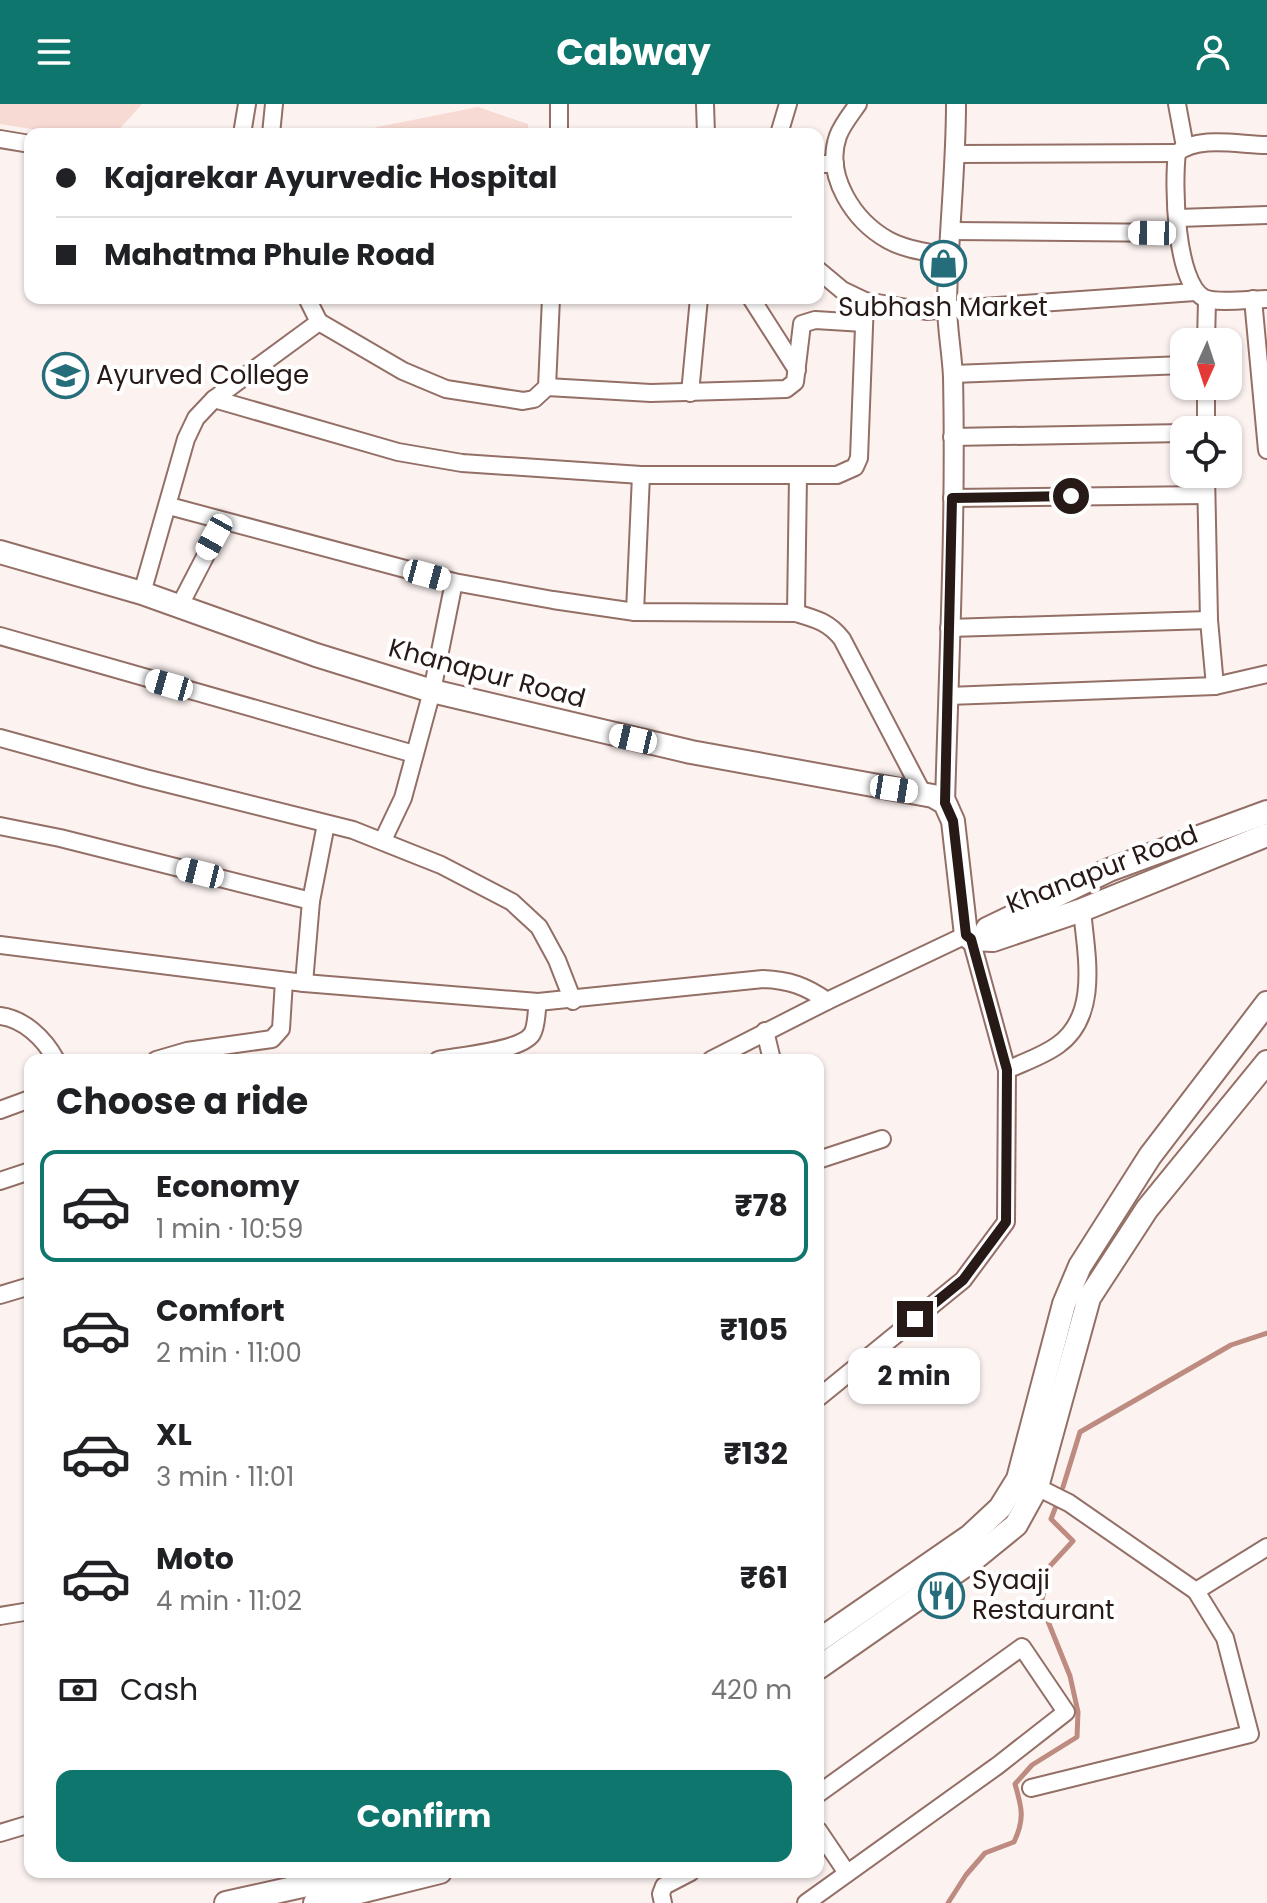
<!DOCTYPE html>
<html lang="en">
<head>
<meta charset="utf-8">
<style>
  body { margin:0; font-family:Poppins,sans-serif; background:#f2f2f2; color:#202124; height:100vh; display:flex; flex-direction:column; font-size:30px; white-space:nowrap }
  * { box-sizing:border-box; margin:0 }
  p { font-size:26px; color:#757577 }
  .icon { flex:none; width:44px; height:44px; fill:none; stroke:currentColor; stroke-width:2; stroke-linecap:round; stroke-linejoin:round }
  .map { position:relative; flex:1; overflow:hidden }
  .details { position:absolute; left:24px; top:950px; width:800px; height:824px; display:flex; flex-direction:column; background:#fff; border-radius:16px; box-shadow:0 2px 6px #0004 }
  .details>* { flex:none }
  .banner { position:absolute; left:24px; top:24px; width:800px; height:176px; border-radius:16px; box-shadow:0 2px 6px #0004; display:grid; align-content:center; height:176px; padding:0 32px; background:#fff }
  .needle { width:52px; rotate:183deg }
  .fabs { position:absolute; left:1170px; top:224px; display:grid; gap:16px }
  .fabs a { display:grid; place-items:center; width:72px; height:72px; border-radius:16px; background:#fff; box-shadow:0 2px 6px #0004; font-size:40px }
  .end { position:absolute; width:36px; height:36px; margin:-18px; border:10px solid #271916; background:#fff; box-shadow:0 0 0 4px #fff }
  .from { border-radius:50% }
  .bubble { position:absolute; height:56px; border-radius:16px; background:#fff; box-shadow:0 2px 6px #0004; font-size:26px; font-weight:700; line-height:56px; text-align:center }
  .car { position:absolute; width:24px; height:48px; margin:-24px -12px; border-radius:10px; box-shadow:0 0 6px 2px #0007; background:linear-gradient(#fff 24%,#345 0 40%,#fff 0 76%,#345 0 86%,#fff 0) }
  .banner b { display:flex; align-items:center; gap:28px; height:76px; font-size:30px }
  .banner b+b { border-top:2px solid #e0e0e0 }
  .banner i { width:20px; height:20px; background:#202124 }
  ul { padding:0; list-style:none }
  li { display:flex; align-items:center; gap:24px; height:112px; margin:0 16px 12px; padding:0 16px; border:4px solid transparent; border-radius:16px }
  li div { flex:1 }
  li b { display:block; font-size:30px }
  li em { font-style:normal; font-weight:700 }
  li.selected { border-color:#0f766e }
  li>.icon { width:72px; height:72px; stroke-width:1.5 }
  h2 { padding:0 32px; font-size:36px; line-height:96px }
  .pay { display:flex; align-items:center; gap:20px; height:88px; padding:0 32px; font-size:30px }
  .pay p { margin-inline-start:auto }
  .cta { display:flex; gap:16px; margin-top:auto; padding:16px 32px }
  .cta a { flex:1; height:92px; border-radius:16px; background:#0f766e; color:#fff; font-size:32px; font-weight:700; line-height:92px; text-align:center }
  header { display:flex; justify-content:space-between; align-items:center; height:104px; padding:0 32px; background:#0f766e; color:#fff; font-size:36px; font-weight:700 }
  .map>svg:first-child { display:block }
  .green { fill:#f7dad4 }
  .lines { fill:none; stroke-linecap:round; stroke-linejoin:round }
  .stream { stroke:#bd8b80; stroke-width:5 }
  .minor-casing { stroke:#936f66; stroke-width:20 }
  .tertiary-casing { stroke:#936f66; stroke-width:22 }
  .secondary-casing { stroke:#936f66; stroke-width:26 }
  .minor { stroke:#fff; stroke-width:16 }
  .tertiary { stroke:#fff; stroke-width:18 }
  .secondary { stroke:#fff; stroke-width:22 }
  .route { stroke:#271916; stroke-width:10 }
  .labels { text-anchor:middle; stroke-width:8; stroke-linejoin:round; paint-order:stroke }
  .poi-label { font-size:26px; fill:#271916; stroke:#fff; text-anchor:start }
  .street-label { font-size:26px; fill:#271916; stroke:#fff }
</style>
</head>
<body>
<header><svg class="icon" aria-label="menu" viewBox="0 0 24 24"><path d="M4 6h16M4 12h16M4 18h16"/></svg>Cabway<svg class="icon" aria-label="person" viewBox="0 0 24 24"><circle cx="12" cy="8" r="4"/><path d="M4 21q1-7 8-7t8 7"/></svg></header>
<div class="map">
<svg width="1267" height="1799" viewBox="0 0 1267 1799">
  <rect width="100%" height="100%" fill="#fcf3f1"/>
  <g class="green">
    <path d="M 0,0 L 142,0 L 115,30 L 62,30 L 0,20 Z"/>
    <path d="M 478,3 L 528,20 L 529,30 L 359,30 L 377,23 Z"/>
  </g>
  <g class="lines">
    <g class="stream">
      <path d="M 1063,1383 L 1080,1328 L 1231,1241 L 1267,1229"/>
      <path d="M 948,1799 L 966,1771 L 985,1749 L 1014,1738 C 1025,1715 1022,1704 1015,1680 L 1032,1661 L 1077,1633 L 1078,1608 L 1070,1572 L 1041,1500 L 1050,1462 L 1073,1437 L 1051,1415 L 1056,1402"/>
    </g>
    <defs>
      <g id="minor">
        <path d="M 705,0 L 706,30"/>
        <path d="M 858,0 C 851,10 842,21 838,32 C 824,72 854,117 888,136 C 906,146 928,148 948,152"/>
        <path d="M 1177,0 L 1185,43"/>
        <path d="M 242,30 L 247,0"/>
        <path d="M 271,30 L 274,0"/>
        <path d="M 559,30 L 559,0"/>
        <path d="M 779,30 L 788,0"/>
        <path d="M 0,35 L 30,40"/>
        <path d="M 1267,41 C 1240,41 1198,31 1177,49 C 1173,80 1175,178 1204,194 C 1216,200 1253,195 1267,195"/>
        <path d="M 956,50 L 1177,49"/>
        <path d="M 818,60 L 835,60"/>
        <path d="M 1178,114 L 1267,111"/>
        <path d="M 950,127 L 1178,129"/>
        <path d="M 818,166 L 842,186 L 865,197 L 926,207 L 1195,188"/>
        <path d="M 751,194 L 797,266"/>
        <path d="M 1253,195 L 1267,346"/>
        <path d="M 319,218 L 403,267 L 446,285 L 523,297 L 534,295 L 547,283 L 551,194"/>
        <path d="M 1206,238 L 1207,196"/>
        <path d="M 953,270 L 1184,261"/>
        <path d="M 1206,282 L 1206,326"/>
        <path d="M 547,283 L 651,289 L 786,285 L 795,278 L 802,220 L 815,216 L 864,219"/>
        <path d="M 690,289 L 699,194"/>
        <path d="M 214,295 L 398,348 L 462,359 L 641,371 L 837,371 L 855,363 L 859,354 L 865,197"/>
        <path d="M 952,333 L 1184,329"/>
        <path d="M 1206,370 L 1209,516 L 1215,582"/>
        <path d="M 952,394 L 1206,391"/>
        <path d="M 169,402 L 454,478 L 553,496 L 635,508 L 796,509 C 816,515 829,518 842,535 L 923,690"/>
        <path d="M 142,489 L 186,335 L 196,314 L 214,295 L 319,218 L 307,194"/>
        <path d="M 179,503 L 223,418"/>
        <path d="M 635,508 L 641,371"/>
        <path d="M 796,509 L 798,372"/>
        <path d="M 949,524 L 1209,516"/>
        <path d="M 0,532 L 414,650"/>
        <path d="M 948,592 L 1215,582 L 1267,570"/>
        <path d="M 0,634 L 145,674 L 353,726 L 441,761 L 512,798 L 539,823 L 557,856 L 573,897"/>
        <path d="M 0,722 L 60,734 L 311,797"/>
        <path d="M 383,736 L 403,694 L 432,587 L 454,478"/>
        <path d="M 0,841 L 304,879 L 538,898 L 763,875 C 789,876 806,882 827,897"/>
        <path d="M 304,879 L 311,797 L 326,720"/>
        <path d="M 0,912 C 24,915 44,934 56,956"/>
        <path d="M 765,927 L 772,956"/>
        <path d="M 156,956 L 187,947 L 272,935 L 281,925 L 284,877"/>
        <path d="M 438,956 C 458,952 521,947 532,930 C 537,922 536,908 538,898"/>
        <path d="M 711,956 L 827,897 L 966,831"/>
        <path d="M 1007,966 C 1024,958 1043,952 1058,941 C 1100,911 1086,850 1082,806"/>
        <path d="M 0,1006 L 30,995"/>
        <path d="M 818,1056 L 882,1035"/>
        <path d="M 0,1077 L 30,1067"/>
        <path d="M 0,1191 L 30,1182"/>
        <path d="M 818,1294 L 963,1176 L 1006,1118 L 1007,966 L 971,835"/>
        <path d="M 1037,1383 L 1069,1399 L 1196,1487"/>
        <path d="M 0,1512 L 30,1507"/>
        <path d="M 1031,1684 L 1250,1630 L 1225,1534 L 1196,1487 L 1267,1443"/>
        <path d="M 818,1726 L 847,1769"/>
        <path d="M 0,1729 L 30,1720"/>
        <path d="M 663,1799 L 661,1790 L 664,1782 L 691,1768"/>
        <path d="M 806,1799 L 997,1662 L 1066,1608 L 1022,1543 L 818,1690"/>
      </g>
      <path id="tertiary" d="M 945,699 C 949,557 956,415 953,273 C 952,249 947,225 947,200 C 948,133 956,67 956,0"/>
      <g id="secondary">
        <path d="M 0,448 L 142,489 L 316,551 L 432,587 L 691,648 L 933,692 L 945,699 L 953,717 L 966,831 L 971,835 L 993,836 L 1082,806 L 1267,731"/>
        <path d="M 985,830 L 987,825 L 1109,766 L 1267,708"/>
        <path d="M 818,1537 L 970,1432 L 1000,1404 L 1018,1375 L 1064,1200 L 1080,1162 L 1150,1052 L 1267,899"/>
        <path d="M 818,1564 L 973,1456 L 1016,1421 L 1037,1383 L 1089,1194 L 1147,1105 L 1267,958"/>
        <path d="M 226,1799 L 365,1768"/>
        <path d="M 315,1799 L 440,1768"/>
      </g>
    </defs>
    <use href="#minor" class="minor-casing"/>
    <use href="#tertiary" class="tertiary-casing"/>
    <use href="#secondary" class="secondary-casing"/>
    <use href="#minor" class="minor"/>
    <use href="#tertiary" class="tertiary"/>
    <use href="#secondary" class="secondary"/>
  </g>
  <g class="lines">
    <path class="route" d="M 915,1215 L 963,1176 L 1006,1118 L 1007,966 L 971,835 L 966,831 L 953,717 L 945,699 L 952,394 L 1071,392"/>
  </g>
  <defs>
    <symbol id="shop-ring" viewBox="-11 -11 22 22"><circle r="9.5" fill="#fff" stroke="#266d7b" stroke-width="1.5"/><path d="M-5-2.5h2.3a2.7 3.5 0 0 1 5.4 0H5L5.5 6h-11ZM-1.5-2.5h3a1.5 2.3 0 0 0-3 0Z" fill="#266d7b"/></symbol>
    <symbol id="university-ring" viewBox="-11 -11 22 22"><circle r="9.5" fill="#fff" stroke="#266d7b" stroke-width="1.5"/><path d="M0-5L7-2L0 1L-7-2ZM-4 1L0 2.5L4 1V4Q0 6-4 4Z" fill="#266d7b"/></symbol>
    <symbol id="restaurant-ring" viewBox="-11 -11 22 22"><circle r="9.5" fill="#fff" stroke="#266d7b" stroke-width="1.5"/><path d="M-5-6h1v4h1v-4h1v4h1v-4h1v5L-1.5 .5V6h-2V.5L-5-1ZM5-6V6H3V1.5H1.5Q1.5-4 5-6Z" fill="#266d7b"/></symbol>
  </defs>
  <g fill-rule="evenodd">
    <use href="#shop-ring" x="918" y="134" width="51" height="51"/>
    <use href="#university-ring" x="40" y="246" width="51" height="51"/>
    <use href="#restaurant-ring" x="916" y="1466" width="51" height="51"/>
  </g>
  <g class="labels">
    <g class="poi-label">
      <text x="943" y="212" text-anchor="middle">Subhash Market</text>
      <text x="96" y="280">Ayurved College</text>
      <text x="972" y="1485">Syaaji<tspan x="972" dy="30">Restaurant</tspan></text>
    </g>
    <g class="street-label">
      <text transform="translate(487 569) rotate(15)" y="9">Khanapur Road</text>
      <text transform="translate(1102 765) rotate(-21)" y="9">Khanapur Road</text>
    </g>
  </g>
</svg>
<div class="fabs">
<a><svg class="needle" viewBox="-14 -14 28 28"><path d="M0-13l5 13h-10z" fill="#e53935"/><path d="M0 13l5-13h-10z" fill="#757577"/></svg></a>
<a><svg class="icon" aria-label="locate" viewBox="0 0 24 24"><circle cx="12" cy="12" r="6"/><path d="M12 2v4M12 18v4M2 12h4M18 12h4"/></svg></a>
</div>
<i class="end from" style="left:1071px;top:392px"></i>
<i class="end" style="left:915px;top:1215px"></i>
<div class="bubble" style="left:848px;top:1244px;width:132px">2 min</div>
<i class="car" style="left:1152px;top:129px;rotate:271deg"></i>
<i class="car" style="left:214px;top:433px;rotate:209deg"></i>
<i class="car" style="left:427px;top:471px;rotate:105deg"></i>
<i class="car" style="left:169px;top:581px;rotate:286deg"></i>
<i class="car" style="left:633px;top:635px;rotate:283deg"></i>
<i class="car" style="left:894px;top:685px;rotate:99deg"></i>
<i class="car" style="left:200px;top:769px;rotate:284deg"></i>
<div class="banner">
<b><i class="from"></i>Kajarekar Ayurvedic Hospital</b>
<b><i></i>Mahatma Phule Road</b>
</div>
<section class="details">
<h2>Choose a ride</h2>
<ul>
<li class="selected"><svg class="icon" aria-label="car" viewBox="0 0 24 24"><path d="M5 17H2v-5l4-1 3-4h7l3 4 3 1v5h-3M9 17h6M6 11h13"/><circle cx="7" cy="17" r="2"/><circle cx="17" cy="17" r="2"/></svg><div><b>Economy</b><p>1 min · 10:59</p></div><em>₹78</em></li>
<li><svg class="icon" aria-label="car" viewBox="0 0 24 24"><path d="M5 17H2v-5l4-1 3-4h7l3 4 3 1v5h-3M9 17h6M6 11h13"/><circle cx="7" cy="17" r="2"/><circle cx="17" cy="17" r="2"/></svg><div><b>Comfort</b><p>2 min · 11:00</p></div><em>₹105</em></li>
<li><svg class="icon" aria-label="car" viewBox="0 0 24 24"><path d="M5 17H2v-5l4-1 3-4h7l3 4 3 1v5h-3M9 17h6M6 11h13"/><circle cx="7" cy="17" r="2"/><circle cx="17" cy="17" r="2"/></svg><div><b>XL</b><p>3 min · 11:01</p></div><em>₹132</em></li>
<li><svg class="icon" aria-label="car" viewBox="0 0 24 24"><path d="M5 17H2v-5l4-1 3-4h7l3 4 3 1v5h-3M9 17h6M6 11h13"/><circle cx="7" cy="17" r="2"/><circle cx="17" cy="17" r="2"/></svg><div><b>Moto</b><p>4 min · 11:02</p></div><em>₹61</em></li>
</ul>
<div class="pay"><svg class="icon" aria-label="cash" viewBox="0 0 24 24"><path d="M3 7h18v10H3z"/><circle cx="12" cy="12" r="2"/></svg>Cash<p>420 m</p></div>
<div class="cta"><a>Confirm</a></div>
</section>
</div>
</body>
</html>
